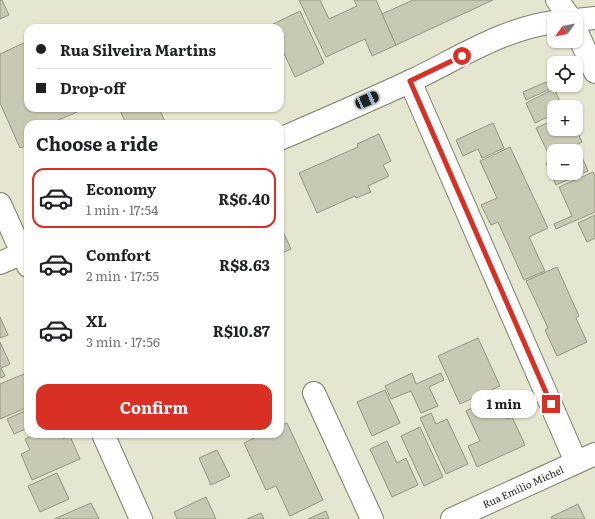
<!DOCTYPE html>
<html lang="en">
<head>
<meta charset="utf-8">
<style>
  body { margin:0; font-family:Literata,serif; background:#f6f6f6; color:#202124; height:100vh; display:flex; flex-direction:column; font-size:15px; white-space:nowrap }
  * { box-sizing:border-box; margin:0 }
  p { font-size:13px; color:#757577 }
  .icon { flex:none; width:22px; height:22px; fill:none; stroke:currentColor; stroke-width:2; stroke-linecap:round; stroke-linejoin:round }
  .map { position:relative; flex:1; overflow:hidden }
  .drawer { position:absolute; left:24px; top:120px; width:260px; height:318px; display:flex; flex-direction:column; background:#fff; border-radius:12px; box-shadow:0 1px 3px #0004 }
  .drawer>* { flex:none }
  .guide { position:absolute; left:24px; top:24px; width:260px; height:88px; border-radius:12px; box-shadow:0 1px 3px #0004; display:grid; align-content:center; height:88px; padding:0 12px; background:#fff }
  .needle { width:26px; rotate:237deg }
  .fabs { position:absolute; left:547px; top:12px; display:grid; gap:8px }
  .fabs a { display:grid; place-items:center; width:36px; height:36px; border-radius:8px; background:#fff; box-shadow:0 1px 3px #0004; font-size:20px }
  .end { position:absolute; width:18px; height:18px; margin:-9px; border:5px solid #d93025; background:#fff; box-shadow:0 0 0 2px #fff }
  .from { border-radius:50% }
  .bubble { position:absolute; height:28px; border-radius:12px; background:#fff; box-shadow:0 1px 3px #0004; font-size:13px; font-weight:700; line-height:28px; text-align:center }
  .car { position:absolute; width:12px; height:24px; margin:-12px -6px; border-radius:5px; box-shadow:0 0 3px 1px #0007; background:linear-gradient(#222 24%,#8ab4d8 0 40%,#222 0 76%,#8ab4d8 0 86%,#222 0) }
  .guide b { display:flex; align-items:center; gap:14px; height:38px; font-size:15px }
  .guide b+b { border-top:1px solid #e0e0e0 }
  .guide i { width:10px; height:10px; background:#202124 }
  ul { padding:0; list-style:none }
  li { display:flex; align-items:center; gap:12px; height:60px; margin:0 8px 6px; padding:0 4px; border:2px solid transparent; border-radius:12px }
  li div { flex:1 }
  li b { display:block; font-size:15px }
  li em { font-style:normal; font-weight:700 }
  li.on { border-color:#d93025 }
  li>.icon { width:36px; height:36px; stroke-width:1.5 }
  h2 { padding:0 12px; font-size:18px; line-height:48px }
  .cta { display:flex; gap:8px; margin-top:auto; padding:8px 12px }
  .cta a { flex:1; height:46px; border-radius:12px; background:#d93025; color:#fff; font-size:16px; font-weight:700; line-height:46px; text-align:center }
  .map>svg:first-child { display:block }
  .building { fill:#c8c9b4; stroke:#949581 }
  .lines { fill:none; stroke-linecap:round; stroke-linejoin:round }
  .minor-casing { stroke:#7d7e6a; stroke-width:24 }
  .minor { stroke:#fff; stroke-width:22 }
  .route { stroke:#d93025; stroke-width:5 }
  .labels { text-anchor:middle; stroke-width:4; stroke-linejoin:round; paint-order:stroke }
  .street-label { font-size:10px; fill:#1f2018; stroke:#fff }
</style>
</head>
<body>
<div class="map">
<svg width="595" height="519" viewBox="0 0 595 519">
  <rect width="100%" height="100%" fill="#e5e6d0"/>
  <g class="building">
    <path d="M 0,0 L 2,0 L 9,15 L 0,19 Z"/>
    <path d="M 299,0 L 320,0 L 329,19 L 357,6 L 354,0 L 376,0 L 396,45 L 372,56 L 365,39 L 326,57 Z"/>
    <path d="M 413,0 L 493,0 L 396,45 L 382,14 Z"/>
    <path d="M 300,11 L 324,63 L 295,77 L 280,45 L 280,28 L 272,28 L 271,25 Z"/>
    <path d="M 28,41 L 28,108 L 82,108 L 82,110 L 56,121 L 57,124 L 28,124 L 28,145 L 20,148 L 0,103 L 0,54 Z"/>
    <path d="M 546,82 L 550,89 L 526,100 L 523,92 Z"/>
    <path d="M 554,89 L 563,107 L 554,107 L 554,114 L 535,123 L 526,103 Z"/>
    <path d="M 119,108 L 159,108 L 166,124 L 126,124 Z"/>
    <path d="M 554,120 L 554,129 L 576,129 L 582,142 L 563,151 L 554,151 L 554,155 L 550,157 L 536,128 Z"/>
    <path d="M 493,123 L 504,148 L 482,158 L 478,149 L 463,156 L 456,140 Z"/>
    <path d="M 379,134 L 391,161 L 383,165 L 389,176 L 368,186 L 371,192 L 356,198 L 355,196 L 317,213 L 299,173 L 358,147 L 357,144 Z"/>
    <path d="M 510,147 L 548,228 L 529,237 L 545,271 L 524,280 L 498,222 L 491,225 L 481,205 L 497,198 L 480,161 Z"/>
    <path d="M 578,148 L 588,171 L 556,185 L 546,163 L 554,159 L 554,173 L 576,173 L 576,151 L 572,151 Z"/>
    <path d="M 593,172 L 595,176 L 595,212 L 556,229 L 554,224 L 572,216 L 559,187 Z"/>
    <path d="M 595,215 L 595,238 L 587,242 L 578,223 Z"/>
    <path d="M 280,225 L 291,249 L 280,254 Z"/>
    <path d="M 557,267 L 579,316 L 576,318 L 587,342 L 557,356 L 545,330 L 548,328 L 526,281 Z"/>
    <path d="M 0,317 L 8,335 L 0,338 Z"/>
    <path d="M 478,338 L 500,386 L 460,404 L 438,356 Z"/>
    <path d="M 0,342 L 10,364 L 1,368 L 5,376 L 0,378 Z"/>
    <path d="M 412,373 L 416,384 L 441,373 L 444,380 L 429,387 L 438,406 L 421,413 L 411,391 L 391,399 L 385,386 Z"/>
    <path d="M 24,374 L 28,383 L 28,407 L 0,419 L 0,384 Z"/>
    <path d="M 385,390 L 400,423 L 372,436 L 357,402 Z"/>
    <path d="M 497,397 L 507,419 L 512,417 L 525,445 L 477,467 L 468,446 L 480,441 L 466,411 Z"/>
    <path d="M 27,410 L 28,428 L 14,434 L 7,419 Z"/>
    <path d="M 431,413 L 436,424 L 447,419 L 468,464 L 446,474 L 420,418 Z"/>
    <path d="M 287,423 L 323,500 L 290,516 L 276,486 L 266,490 L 244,443 L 263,434 L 280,434 L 280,426 Z"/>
    <path d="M 420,427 L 443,477 L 424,486 L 401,436 Z"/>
    <path d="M 36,434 L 61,434 L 63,439 L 70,436 L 80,459 L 32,480 L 21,454 L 30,450 L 25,439 Z"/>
    <path d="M 387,441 L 397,463 L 406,458 L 418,485 L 392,497 L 370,449 Z"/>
    <path d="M 217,450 L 230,476 L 211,485 L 199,458 Z"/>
    <path d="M 57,473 L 69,499 L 40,512 L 28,486 Z"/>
    <path d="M 206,497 L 216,519 L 177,519 L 174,512 Z"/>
    <path d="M 91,503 L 99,519 L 54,519 Z"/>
    <path d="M 578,504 L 585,519 L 552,519 L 551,517 Z"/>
    <path d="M 326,511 L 329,519 L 308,519 Z"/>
    <path d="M 261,513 L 264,519 L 247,519 Z"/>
  </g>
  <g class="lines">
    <defs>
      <g id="minor">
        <path d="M 557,0 L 571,19"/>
        <path d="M 576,20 L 595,18"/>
        <path d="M 576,30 L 595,72"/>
        <path d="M 410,81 L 576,462"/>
        <path d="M 280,139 C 324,120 368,101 411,81 C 457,59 502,29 554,22"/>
        <path d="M 0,204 L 28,266"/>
        <path d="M 0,263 L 28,251"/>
        <path d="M 314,393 L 372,519"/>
        <path d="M 103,434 L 141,519"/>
        <path id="s1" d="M 452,519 L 595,454"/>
      </g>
    </defs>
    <use href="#minor" class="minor-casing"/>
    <use href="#minor" class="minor"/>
  </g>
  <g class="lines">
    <path class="route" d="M 462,56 L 410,81 L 551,404"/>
  </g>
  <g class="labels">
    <g class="street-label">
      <text dy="4" stroke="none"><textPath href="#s1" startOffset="78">Rua Emílio Michel</textPath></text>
    </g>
  </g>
</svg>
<div class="fabs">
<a><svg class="needle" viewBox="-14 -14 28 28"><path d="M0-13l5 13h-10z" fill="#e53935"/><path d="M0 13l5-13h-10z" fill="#757577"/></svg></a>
<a><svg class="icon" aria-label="locate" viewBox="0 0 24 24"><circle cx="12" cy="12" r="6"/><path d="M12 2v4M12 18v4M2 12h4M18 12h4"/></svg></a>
<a>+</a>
<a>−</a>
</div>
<i class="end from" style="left:462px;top:56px"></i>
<i class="end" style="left:551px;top:404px"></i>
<div class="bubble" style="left:471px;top:390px;width:66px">1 min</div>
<i class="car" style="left:367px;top:100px;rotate:66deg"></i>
<div class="guide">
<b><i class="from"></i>Rua Silveira Martins</b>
<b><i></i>Drop-off</b>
</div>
<section class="drawer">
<h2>Choose a ride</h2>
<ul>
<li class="on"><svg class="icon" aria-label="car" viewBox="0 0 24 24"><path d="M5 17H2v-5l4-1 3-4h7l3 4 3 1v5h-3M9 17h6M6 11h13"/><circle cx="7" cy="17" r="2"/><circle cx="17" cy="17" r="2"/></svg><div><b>Economy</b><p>1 min · 17:54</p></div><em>R$6.40</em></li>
<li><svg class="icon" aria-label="car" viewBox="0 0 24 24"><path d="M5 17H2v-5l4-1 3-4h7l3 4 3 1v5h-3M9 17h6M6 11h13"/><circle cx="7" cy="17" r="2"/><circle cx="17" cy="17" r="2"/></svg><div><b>Comfort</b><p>2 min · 17:55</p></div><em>R$8.63</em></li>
<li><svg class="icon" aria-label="car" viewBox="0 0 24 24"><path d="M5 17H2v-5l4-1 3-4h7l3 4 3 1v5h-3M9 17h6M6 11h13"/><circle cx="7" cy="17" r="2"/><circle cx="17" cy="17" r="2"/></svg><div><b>XL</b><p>3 min · 17:56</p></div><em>R$10.87</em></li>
</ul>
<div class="cta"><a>Confirm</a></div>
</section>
</div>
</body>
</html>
